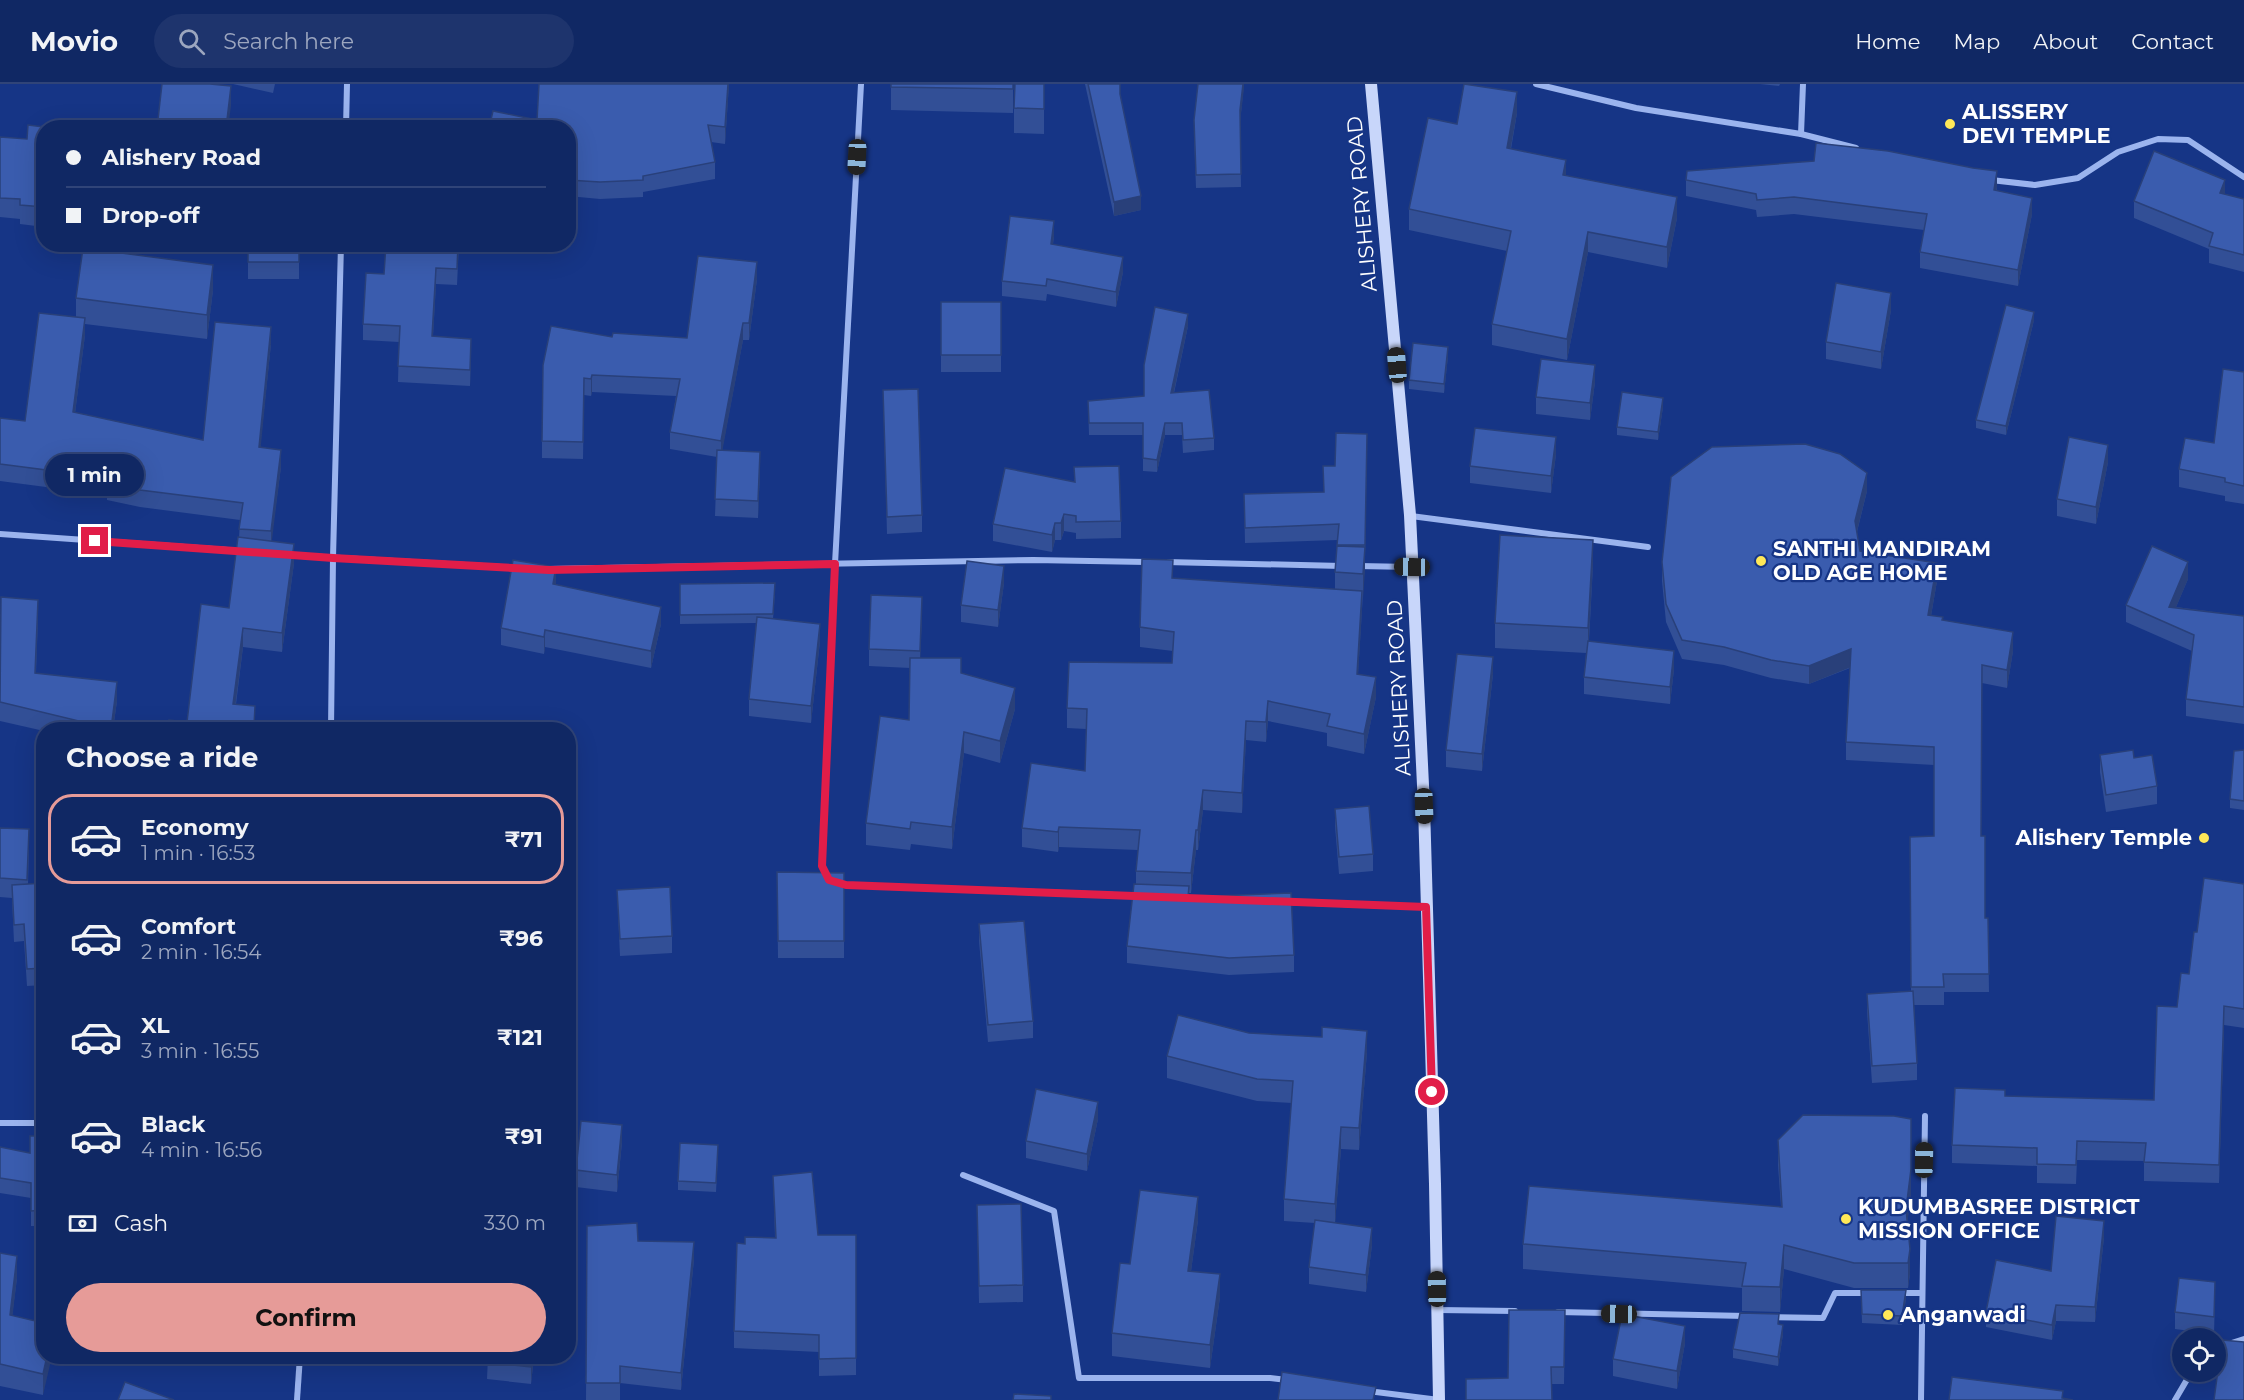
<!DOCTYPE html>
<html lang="en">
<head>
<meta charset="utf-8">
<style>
  body { margin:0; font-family:Montserrat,sans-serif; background:#1e346d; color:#f1f3f6; height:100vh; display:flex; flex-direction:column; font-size:22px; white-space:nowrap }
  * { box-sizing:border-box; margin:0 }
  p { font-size:20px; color:#9ca6bf }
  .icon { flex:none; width:33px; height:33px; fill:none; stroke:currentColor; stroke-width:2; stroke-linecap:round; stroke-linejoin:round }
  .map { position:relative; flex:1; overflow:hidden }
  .side { position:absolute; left:36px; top:638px; width:540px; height:642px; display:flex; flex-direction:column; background:#102864; border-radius:24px; box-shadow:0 6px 24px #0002,0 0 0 2px #304478 }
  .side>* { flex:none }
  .guide { position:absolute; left:36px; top:36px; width:540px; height:132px; border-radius:24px; box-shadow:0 6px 24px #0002,0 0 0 2px #304478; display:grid; align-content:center; height:132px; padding:0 30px; background:#102864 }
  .controls { position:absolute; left:2172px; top:1244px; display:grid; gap:12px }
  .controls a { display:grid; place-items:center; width:54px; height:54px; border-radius:50%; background:#102864; box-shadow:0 6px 24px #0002,0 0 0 2px #304478; font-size:30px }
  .end { position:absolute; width:27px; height:27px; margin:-14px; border:8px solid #e11d48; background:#fff; box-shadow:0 0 0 3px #fff }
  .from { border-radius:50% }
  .bubble { position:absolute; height:42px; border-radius:21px; background:#102864; box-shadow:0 6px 24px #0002,0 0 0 2px #304478; font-size:20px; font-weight:700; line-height:42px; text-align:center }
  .car { position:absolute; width:18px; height:36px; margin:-18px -9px; border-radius:8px; box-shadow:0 0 4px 2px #0007; background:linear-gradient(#222 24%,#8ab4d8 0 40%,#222 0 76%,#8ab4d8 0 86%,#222 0) }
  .guide b { display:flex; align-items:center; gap:21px; height:57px; font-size:22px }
  .guide b+b { border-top:2px solid #304478 }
  .guide i { width:15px; height:15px; background:#f1f3f6 }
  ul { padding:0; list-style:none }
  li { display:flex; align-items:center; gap:18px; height:90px; margin:0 12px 9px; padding:0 18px; border:3px solid transparent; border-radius:24px }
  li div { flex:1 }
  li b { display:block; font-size:22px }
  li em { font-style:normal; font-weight:700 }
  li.current { border-color:#e69b98 }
  li>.icon { width:54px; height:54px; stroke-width:1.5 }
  h2 { padding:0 30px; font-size:27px; line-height:72px }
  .pay { display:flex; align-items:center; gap:15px; height:66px; padding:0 30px; font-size:22px }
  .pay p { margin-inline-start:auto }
  .action { display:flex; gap:12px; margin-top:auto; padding:12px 30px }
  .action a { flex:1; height:69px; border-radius:36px; background:#e69b98; color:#111; font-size:24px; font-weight:700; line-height:69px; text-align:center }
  header { display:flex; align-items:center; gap:36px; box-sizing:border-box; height:84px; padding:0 30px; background:#102864; border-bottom:2px solid #304478 }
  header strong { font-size:28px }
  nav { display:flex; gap:33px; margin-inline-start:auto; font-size:21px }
  .search { width:420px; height:54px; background:#1e346d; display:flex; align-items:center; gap:15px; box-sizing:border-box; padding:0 21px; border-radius:33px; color:#9ca6bf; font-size:22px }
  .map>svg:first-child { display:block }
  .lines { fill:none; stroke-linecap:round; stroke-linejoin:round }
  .minor { stroke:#9bb4ee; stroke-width:6 }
  .secondary { stroke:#c8d6fa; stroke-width:12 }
  .wall { fill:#324f96 }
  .shaded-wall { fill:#29407a }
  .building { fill:#3a5cae; stroke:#29407a; stroke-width:1.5 }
  .route { stroke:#e11d48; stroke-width:8 }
  .poi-dot { fill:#ffe858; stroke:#163586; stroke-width:2 }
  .labels { text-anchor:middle; stroke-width:4.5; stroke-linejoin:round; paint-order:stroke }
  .poi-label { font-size:21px; font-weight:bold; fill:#fff; stroke:#163586; text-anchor:start }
  .street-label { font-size:21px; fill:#fff; stroke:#163586 }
</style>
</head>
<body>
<header>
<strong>Movio</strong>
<div class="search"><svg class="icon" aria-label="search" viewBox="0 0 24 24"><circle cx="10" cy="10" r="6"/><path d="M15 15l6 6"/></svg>Search here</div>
<nav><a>Home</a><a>Map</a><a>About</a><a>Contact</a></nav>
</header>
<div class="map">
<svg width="2244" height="1316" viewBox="0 0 2244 1316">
  <rect width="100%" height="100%" fill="#163586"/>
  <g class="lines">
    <g class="minor">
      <path d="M 1536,0 L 1636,24 L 1801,50 L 1856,64"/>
      <path d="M 346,44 L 347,0"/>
      <path d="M 1801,50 L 1803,0"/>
      <path d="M 1991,96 L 2035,101 L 2078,94 L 2118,68 L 2158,55 L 2188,56 L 2244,93"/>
      <path d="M 1411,432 L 1648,463"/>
      <path d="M 0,450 L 242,467"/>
      <path d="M 288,471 L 517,484"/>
      <path d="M 1166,478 L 1342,482"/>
      <path d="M 1358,482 L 1412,483"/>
      <path d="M 548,485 L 1033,476 L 1147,478"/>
      <path d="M 331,645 L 333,474 L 341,160"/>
      <path d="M 828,794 L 822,782 L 835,480 L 861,0"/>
      <path d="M 837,798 L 846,801 L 1141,812"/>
      <path d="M 1286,818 L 1427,823"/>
      <path d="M 0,1039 L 44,1039"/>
      <path d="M 963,1091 L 1054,1127 L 1079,1294 L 1270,1294 L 1287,1296"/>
      <path d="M 1899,1209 L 1922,1209"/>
      <path d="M 1438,1226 L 1515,1227"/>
      <path d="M 1558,1228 L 1746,1232"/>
      <path d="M 1771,1233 L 1823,1234 L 1835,1209 L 1868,1209"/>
      <path d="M 2216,1264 L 2244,1255"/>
      <path d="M 1368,1307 L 1439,1316"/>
      <path d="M 297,1316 L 300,1272"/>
      <path d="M 1921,1316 L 1925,1032"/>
      <path d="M 2175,1316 L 2192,1287"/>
    </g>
    <path class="secondary" d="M 1371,0 L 1410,431 L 1424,722 L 1435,1100 L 1439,1316"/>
  </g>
  <g class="wall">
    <path d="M 233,0 L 275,0 L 273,9 Z"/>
    <path d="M 539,0 L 729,0 L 725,60 L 711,58 L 715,78 L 715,95 L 643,108 L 643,113 L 600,115 L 568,112 L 568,44 L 537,36 Z"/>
    <path d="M 891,0 L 1013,0 L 1013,29 L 891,26 Z"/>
    <path d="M 1044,0 L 1044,50 L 1014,49 L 1014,24 Z"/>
    <path d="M 1085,0 L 1120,0 L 1120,12 L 1141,126 L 1114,132 Z"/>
    <path d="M 1244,0 L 1240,38 L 1241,103 L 1196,104 L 1194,49 Z"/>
    <path d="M 1760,0 L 1780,0 L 1779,2 Z"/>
    <path d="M 1517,29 L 1511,65 L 1566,91 L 1677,134 L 1667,184 L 1588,168 L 1567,276 L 1492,261 L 1492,240 L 1507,167 L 1409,146 L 1409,125 L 1457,40 Z"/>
    <path d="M 44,44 L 44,143 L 20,140 L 20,135 L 0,133 L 0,53 L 27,55 Z"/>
    <path d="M 1686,96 L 1997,103 L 1997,106 L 2032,130 L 2018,202 L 1920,184 L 1920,168 L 1924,146 L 1794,130 L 1757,133 L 1756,126 L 1686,112 Z"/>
    <path d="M 2225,110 L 2244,115 L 2244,188 L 2209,179 L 2209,165 L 2134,134 L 2134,117 Z"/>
    <path d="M 1054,152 L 1053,160 L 1123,188 L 1116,223 L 1047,210 L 1046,217 L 1002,212 L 1002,197 Z"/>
    <rect x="248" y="160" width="51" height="35"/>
    <path d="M 386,160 L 459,160 L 457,201 L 436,200 L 433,252 L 471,271 L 470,302 L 398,298 L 399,258 L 363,256 L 363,240 L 384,190 Z"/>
    <path d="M 757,195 L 749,256 L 743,256 L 722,366 L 760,385 L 758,434 L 715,432 L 717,373 L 670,365 L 670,348 L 676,312 L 592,308 L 591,312 L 584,311 L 583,375 L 542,374 L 542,357 L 612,253 L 687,254 Z"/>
    <path d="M 213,206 L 207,255 L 85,240 L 85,251 L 75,329 L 203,356 L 271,260 L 260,363 L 281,383 L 271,457 L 294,479 L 282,568 L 243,563 L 236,620 L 187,638 L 229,524 L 239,454 L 240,436 L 140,423 L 107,416 L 107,411 L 0,397 L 0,334 L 25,337 L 76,233 L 76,214 Z"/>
    <rect x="941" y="218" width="60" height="70"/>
    <path d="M 1891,226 L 1881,285 L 1826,275 L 1826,258 Z"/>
    <path d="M 2034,236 L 2006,351 L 1976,344 L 1976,336 Z"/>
    <path d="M 1188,242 L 1174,309 L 1214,354 L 1214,366 L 1183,369 L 1182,351 L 1165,351 L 1157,388 L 1143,387 L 1143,351 L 1089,351 L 1088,317 L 1144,312 Z"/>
    <path d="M 1448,272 L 1444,309 L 1409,305 L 1409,296 Z"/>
    <path d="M 2244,288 L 2244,420 L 2225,417 L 2225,412 L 2179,403 L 2179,385 L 2214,359 Z"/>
    <path d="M 1595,298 L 1590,336 L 1536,330 L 1536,313 Z"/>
    <path d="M 883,306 L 922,431 L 922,448 L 887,450 Z"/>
    <path d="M 1663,323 L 1658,356 L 1617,351 L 1617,343 Z"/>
    <path d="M 1367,350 L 1365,477 L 1358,590 L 1376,613 L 1364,670 L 1327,662 L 1327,649 L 1268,637 L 1266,658 L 1246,656 L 1242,729 L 1203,726 L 1198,766 L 1196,766 L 1191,809 L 1189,809 L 1189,813 L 1294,871 L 1294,888 L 1229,891 L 1127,879 L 1127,862 L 1136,800 L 1136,787 L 1138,766 L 1059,763 L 1058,768 L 1022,763 L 1022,744 L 1085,687 L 1086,645 L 1067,644 L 1067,624 L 1172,579 L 1173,567 L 1140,563 L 1140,543 L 1173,494 L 1335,505 L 1335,488 L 1338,456 L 1245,459 L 1244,410 L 1324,408 L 1323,382 L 1335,382 Z"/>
    <path d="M 1556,370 L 1551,409 L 1470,399 L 1470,382 Z"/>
    <path d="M 2108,378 L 2096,440 L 2057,432 L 2057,415 Z"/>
    <path d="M 1074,383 L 1121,437 L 1121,454 L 1076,455 L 1076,449 L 1064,447 L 1061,456 L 1055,456 L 1052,468 L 993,457 L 993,440 L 1074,398 Z"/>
    <path d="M 1867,407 L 1857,448 L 1860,467 L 1937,497 L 1931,532 L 2013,567 L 2007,604 L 1982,599 L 1981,752 L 1985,834 L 1988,834 L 1989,908 L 1944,908 L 1944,921 L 1914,921 L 1917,979 L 1917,996 L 1872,999 L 1867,927 L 1867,910 L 1911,907 L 1910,753 L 1934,752 L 1934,681 L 1846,676 L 1846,658 L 1850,584 L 1809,600 L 1771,594 L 1724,581 L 1682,575 L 1666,538 L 1662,497 L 1662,478 Z"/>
    <path d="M 1593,481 L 1589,557 L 1674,585 L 1670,620 L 1584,610 L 1584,593 L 1586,569 L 1495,564 L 1495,539 Z"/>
    <path d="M 2188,495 L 2176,523 L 2244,532 L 2244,640 L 2186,632 L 2186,615 L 2192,567 L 2126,538 L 2126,521 Z"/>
    <path d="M 1004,499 L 998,543 L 961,538 L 961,521 Z"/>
    <path d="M 680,500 L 775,508 L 773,535 L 820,557 L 811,639 L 749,632 L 749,615 L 756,539 L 680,540 Z"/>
    <path d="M 556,501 L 661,540 L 651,584 L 545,563 L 544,570 L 501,561 L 501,544 Z"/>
    <path d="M 0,530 L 38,534 L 36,589 L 117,617 L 113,645 L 44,645 L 44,647 L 0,637 Z"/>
    <path d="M 922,530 L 920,574 L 961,589 L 1015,625 L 1000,679 L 964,669 L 952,765 L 911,760 L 910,766 L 866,761 L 866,739 L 909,636 L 910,584 L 869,582 L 869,565 Z"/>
    <path d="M 1493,590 L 1482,687 L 1446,683 L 1446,666 Z"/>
    <path d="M 2244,666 L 2244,726 L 2230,724 L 2230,715 Z"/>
    <path d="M 2100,671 L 2134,674 L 2157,702 L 2157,720 L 2106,728 L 2100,688 Z"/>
    <path d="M 1335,725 L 1373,770 L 1373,787 L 1339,790 L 1335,742 Z"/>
    <path d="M 0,744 L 29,764 L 28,800 L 44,799 L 44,901 L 27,902 L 24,857 L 14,858 L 12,814 L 0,813 Z"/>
    <path d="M 777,788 L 844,789 L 844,874 L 778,874 Z"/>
    <path d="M 2244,800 L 2244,944 L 2224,941 L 2219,1099 L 2144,1097 L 2144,1077 L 2077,1076 L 2076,1100 L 2037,1099 L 2037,1082 L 1952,1079 L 1952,1061 L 2005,1012 L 2154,1016 L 2177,923 L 2189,890 L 2197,848 Z"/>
    <path d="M 617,806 L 672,852 L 672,869 L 620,872 Z"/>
    <path d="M 979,840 L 1033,937 L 1033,954 L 988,958 L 979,857 Z"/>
    <path d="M 1249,949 L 1367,968 L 1359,1066 L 1341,1065 L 1335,1139 L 1372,1161 L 1366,1208 L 1309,1200 L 1309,1183 L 1315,1139 L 1284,1137 L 1284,1115 L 1292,1019 L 1257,1017 L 1167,994 L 1167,972 Z"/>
    <path d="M 1098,1035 L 1087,1087 L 1026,1074 L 1026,1057 Z"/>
    <path d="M 44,1052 L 44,1142 L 31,1142 L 31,1114 L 0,1109 L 0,1063 L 30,1069 Z"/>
    <path d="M 1778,1056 L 1911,1110 L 1907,1139 L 1910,1190 L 1908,1204 L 1854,1204 L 1784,1185 L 1780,1228 L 1742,1227 L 1742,1204 L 1523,1185 L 1523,1160 L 1781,1123 L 1778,1081 Z"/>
    <path d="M 622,1058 L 617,1108 L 576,1103 L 576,1086 Z"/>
    <path d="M 718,1070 L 716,1108 L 678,1106 L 678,1097 Z"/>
    <path d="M 773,1092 L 818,1151 L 856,1151 L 856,1291 L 819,1292 L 819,1268 L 734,1264 L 734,1247 L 745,1160 L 775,1154 Z"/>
    <path d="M 977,1121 L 1023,1201 L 1023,1218 L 979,1219 Z"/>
    <path d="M 1198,1136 L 1191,1187 L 1220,1213 L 1210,1284 L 1112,1272 L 1112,1249 L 1130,1180 Z"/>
    <path d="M 587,1142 L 638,1157 L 694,1175 L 681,1306 L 620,1299 L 620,1316 L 586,1316 Z"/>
    <path d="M 2104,1153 L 2095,1238 L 2056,1237 L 2052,1256 L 1986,1243 L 1986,1228 Z"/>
    <path d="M 0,1169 L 17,1194 L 12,1232 L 44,1239 L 43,1311 L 0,1302 Z"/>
    <path d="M 1861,1206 L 1906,1214 L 1902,1241 L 1862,1239 Z"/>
    <path d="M 2215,1215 L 2214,1250 L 2175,1245 L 2175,1228 Z"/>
    <path d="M 1565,1226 L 1564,1300 L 1552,1300 L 1508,1294 Z"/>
    <path d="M 1783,1250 L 1778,1282 L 1733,1274 L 1733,1265 Z"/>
    <path d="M 1685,1259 L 1677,1305 L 1613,1292 L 1613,1275 Z"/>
    <path d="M 488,1272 L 534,1272 L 531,1300 L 487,1295 Z"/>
  </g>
  <g class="shaded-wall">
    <path d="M 728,0 L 729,0 L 725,60 L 725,43 Z"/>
    <path d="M 1243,0 L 1244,0 L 1244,4 L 1240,39 L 1240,26 Z"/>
    <path d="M 231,2 L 231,22 L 228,44 L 226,44 Z"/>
    <path d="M 1517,8 L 1517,29 L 1507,84 L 1507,64 Z"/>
    <path d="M 1566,76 L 1566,97 L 1563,91 Z"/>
    <path d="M 1997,87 L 1997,103 L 1994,122 L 1994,106 Z"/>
    <path d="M 2225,96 L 2225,113 L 2220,109 Z"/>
    <path d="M 1141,112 L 1141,126 L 1114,132 L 1114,118 Z"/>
    <path d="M 1677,113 L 1677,134 L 1667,184 L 1667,163 Z"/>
    <path d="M 2032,114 L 2032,130 L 2018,202 L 2018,186 Z"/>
    <path d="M 1054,137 L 1054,152 L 1051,175 L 1051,160 Z"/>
    <path d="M 1588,148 L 1588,168 L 1567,276 L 1567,255 Z"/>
    <path d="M 1123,173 L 1123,188 L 1116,223 L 1116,208 Z"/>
    <path d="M 757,178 L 757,195 L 749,256 L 749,239 Z"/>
    <path d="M 213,181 L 213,206 L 207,255 L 207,231 Z"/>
    <path d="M 436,184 L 436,200 L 432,268 L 432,252 Z"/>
    <path d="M 1891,209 L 1891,226 L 1881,285 L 1881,268 Z"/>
    <path d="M 2034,228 L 2034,236 L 2006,351 L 2006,342 Z"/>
    <path d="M 1188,230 L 1188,242 L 1171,321 L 1171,309 Z"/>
    <path d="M 85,234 L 85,251 L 73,345 L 73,328 Z"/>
    <path d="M 743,239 L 743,256 L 721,374 L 721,357 Z"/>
    <path d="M 271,243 L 271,260 L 259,380 L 259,363 Z"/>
    <path d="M 471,255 L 471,271 L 470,302 L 470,286 Z"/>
    <path d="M 1448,263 L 1448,272 L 1444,309 L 1444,300 Z"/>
    <path d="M 1595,281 L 1595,298 L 1590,336 L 1590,319 Z"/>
    <path d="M 592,291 L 592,308 L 591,312 L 591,295 Z"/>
    <path d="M 1663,314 L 1663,323 L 1658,356 L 1658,348 Z"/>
    <path d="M 1165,339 L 1165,351 L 1157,388 L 1157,376 Z"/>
    <path d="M 1556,353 L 1556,370 L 1551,409 L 1551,392 Z"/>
    <path d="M 2108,361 L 2108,378 L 2096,440 L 2096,423 Z"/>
    <path d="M 281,366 L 281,383 L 271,464 L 271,447 Z"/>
    <path d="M 760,368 L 760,385 L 758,434 L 758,417 Z"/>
    <path d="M 1867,389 L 1867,407 L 1855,455 L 1855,437 Z"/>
    <path d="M 1064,430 L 1064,447 L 1061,456 L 1061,439 Z"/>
    <path d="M 1055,439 L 1055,456 L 1052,468 L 1052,451 Z"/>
    <path d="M 1593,456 L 1593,481 L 1588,569 L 1588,544 Z"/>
    <path d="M 294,460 L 294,479 L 282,568 L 282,549 Z"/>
    <path d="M 1365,463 L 1365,487 L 1363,515 L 1363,490 Z"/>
    <path d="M 2188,478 L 2188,495 L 2169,540 L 2169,523 Z"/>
    <path d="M 1937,479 L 1937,497 L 1928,549 L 1928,531 Z"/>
    <path d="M 1004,482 L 1004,499 L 998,543 L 998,526 Z"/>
    <path d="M 556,483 L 556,500 L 553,500 Z"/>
    <path d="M 1362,507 L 1362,526 L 1357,610 L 1357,590 Z"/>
    <path d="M 922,513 L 922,530 L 920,584 L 920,567 Z"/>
    <path d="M 38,516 L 38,534 L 35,607 L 35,589 Z"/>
    <path d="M 661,523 L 661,540 L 651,584 L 651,567 Z"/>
    <path d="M 820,540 L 820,557 L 811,639 L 811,622 Z"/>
    <path d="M 243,544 L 243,563 L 233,639 L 233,620 Z"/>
    <path d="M 545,546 L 545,563 L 544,570 L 544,553 Z"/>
    <path d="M 2013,548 L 2013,567 L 2007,604 L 2007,586 Z"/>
    <path d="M 1851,565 L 1851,583 L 1809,600 L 1809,582 Z"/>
    <path d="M 1674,567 L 1674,585 L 1670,620 L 1670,603 Z"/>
    <path d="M 1493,573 L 1493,590 L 1482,687 L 1482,670 Z"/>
    <path d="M 1376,593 L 1376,613 L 1364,670 L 1364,650 Z"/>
    <path d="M 117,598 L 117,617 L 113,645 L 111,645 Z"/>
    <path d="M 1015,604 L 1015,625 L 1000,679 L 1000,657 Z"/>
    <path d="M 1268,617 L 1268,637 L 1266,658 L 1266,638 Z"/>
    <path d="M 1246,637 L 1246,656 L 1242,729 L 1242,709 Z"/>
    <path d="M 964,648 L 964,669 L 952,765 L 952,743 Z"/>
    <path d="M 1203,706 L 1203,726 L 1198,766 L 1198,746 Z"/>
    <path d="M 1059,743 L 1059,763 L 1058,768 L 1058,748 Z"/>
    <path d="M 1196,746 L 1196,766 L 1191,809 L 1191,789 Z"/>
    <path d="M 2224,922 L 2224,941 L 2219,1099 L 2219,1081 Z"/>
    <path d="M 1367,947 L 1367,968 L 1359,1066 L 1359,1044 Z"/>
    <path d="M 1098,1018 L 1098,1035 L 1087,1087 L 1087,1070 Z"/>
    <path d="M 1911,1035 L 1911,1110 L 1906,1150 L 1906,1125 Z"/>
    <path d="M 622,1041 L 622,1058 L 617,1108 L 617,1091 Z"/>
    <path d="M 1341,1043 L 1341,1065 L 1335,1141 L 1335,1120 Z"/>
    <path d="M 1198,1113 L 1198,1136 L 1188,1209 L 1188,1187 Z"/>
    <path d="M 2104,1137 L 2104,1153 L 2095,1238 L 2095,1223 Z"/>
    <path d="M 1372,1144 L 1372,1161 L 1366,1208 L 1366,1191 Z"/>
    <path d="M 694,1158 L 694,1175 L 681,1306 L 681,1289 Z"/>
    <path d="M 1784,1161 L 1784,1185 L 1780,1228 L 1780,1203 Z"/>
    <path d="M 1910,1165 L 1910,1190 L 1908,1204 L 1908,1179 Z"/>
    <path d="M 17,1172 L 17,1194 L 10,1253 L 10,1231 Z"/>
    <path d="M 1220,1190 L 1220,1213 L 1210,1284 L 1210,1261 Z"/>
    <path d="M 1906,1206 L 1906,1214 L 1902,1241 L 1902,1232 Z"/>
    <path d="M 2056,1221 L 2056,1237 L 2052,1256 L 2052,1241 Z"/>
    <path d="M 1783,1241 L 1783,1250 L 1778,1282 L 1778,1273 Z"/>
    <path d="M 1685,1242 L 1685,1259 L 1677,1305 L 1677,1287 Z"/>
    <path d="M 47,1272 L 52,1272 L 43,1311 L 43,1290 Z"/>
    <path d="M 532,1272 L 534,1272 L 531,1300 L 531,1283 Z"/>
  </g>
  <g class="building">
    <path d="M 162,0 L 210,0 L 231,2 L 226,44 L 157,44 Z"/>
    <path d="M 539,0 L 728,0 L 725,43 L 708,41 L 715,78 L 643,92 L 643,96 L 600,98 L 568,96 L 568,44 L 489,44 L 493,27 L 537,36 Z"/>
    <path d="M 891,0 L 1013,0 L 1013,5 L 891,3 Z"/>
    <path d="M 1015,0 L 1044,0 L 1044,25 L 1014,24 Z"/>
    <path d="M 1088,0 L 1120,0 L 1120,10 L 1141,112 L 1114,118 Z"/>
    <path d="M 1198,0 L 1243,0 L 1240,26 L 1241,90 L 1196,91 L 1194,36 Z"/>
    <path d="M 1464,0 L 1517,8 L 1507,64 L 1566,76 L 1563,91 L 1677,113 L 1667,163 L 1588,148 L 1567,255 L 1492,240 L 1511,147 L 1409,125 L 1428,34 L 1457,40 Z"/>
    <path d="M 28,41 L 52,44 L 44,44 L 44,123 L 20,121 L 20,115 L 0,114 L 0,53 L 27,55 Z"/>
    <path d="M 1816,59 L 1888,67 L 1973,84 L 1997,87 L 1994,106 L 2032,114 L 2018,186 L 1920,168 L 1927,130 L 1794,113 L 1757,116 L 1756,110 L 1686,96 L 1687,87 L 1814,77 Z"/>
    <path d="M 2154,67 L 2225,96 L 2220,109 L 2244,115 L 2244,171 L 2209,162 L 2213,149 L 2134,117 Z"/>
    <path d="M 1010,132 L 1054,137 L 1051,160 L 1123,173 L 1116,208 L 1047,195 L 1046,202 L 1002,197 Z"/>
    <rect x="248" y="160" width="51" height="18"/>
    <path d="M 386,160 L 458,160 L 457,185 L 436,184 L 432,252 L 471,255 L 470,286 L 398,282 L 400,242 L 363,240 L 366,189 L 384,190 Z"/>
    <path d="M 83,164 L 213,181 L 207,231 L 76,214 Z"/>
    <path d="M 698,172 L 757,178 L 749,239 L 743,239 L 721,357 L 670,348 L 680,295 L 592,291 L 591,295 L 584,294 L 583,358 L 542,357 L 543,281 L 551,242 L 612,253 L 613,249 L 687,254 Z"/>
    <path d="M 1836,199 L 1891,209 L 1881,268 L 1826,258 Z"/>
    <rect x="941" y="218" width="60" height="53"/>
    <path d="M 2006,221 L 2034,228 L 2006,342 L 1976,336 Z"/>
    <path d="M 1155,223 L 1188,230 L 1171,309 L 1209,306 L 1214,354 L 1183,356 L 1182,339 L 1165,339 L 1157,376 L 1143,374 L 1143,339 L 1089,339 L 1088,317 L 1144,312 L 1144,281 Z"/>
    <path d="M 39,229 L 85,234 L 73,328 L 203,356 L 215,238 L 271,243 L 259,363 L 281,366 L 271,447 L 239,445 L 243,419 L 140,406 L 107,399 L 108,394 L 0,380 L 0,334 L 25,337 Z"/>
    <path d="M 1413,259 L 1448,263 L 1444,300 L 1409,296 Z"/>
    <path d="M 1541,275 L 1595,281 L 1590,319 L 1536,313 Z"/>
    <path d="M 2223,285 L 2244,288 L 2244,402 L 2225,398 L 2225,394 L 2179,385 L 2185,354 L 2214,359 Z"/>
    <path d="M 918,305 L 922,431 L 887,433 L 883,306 Z"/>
    <path d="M 1622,308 L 1663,314 L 1658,348 L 1617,343 Z"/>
    <path d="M 1475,344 L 1556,353 L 1551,392 L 1470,382 Z"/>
    <path d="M 1336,349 L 1367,350 L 1365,461 L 1337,461 L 1339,440 L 1245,444 L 1244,410 L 1324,408 L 1323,382 L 1335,382 Z"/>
    <path d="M 2069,353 L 2108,361 L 2096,423 L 2057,415 Z"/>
    <path d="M 1805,360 L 1840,370 L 1867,389 L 1855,437 L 1860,467 L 1937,479 L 1928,531 L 1943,533 L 1942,536 L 2013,548 L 2007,586 L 1982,581 L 1981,752 L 1985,752 L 1985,834 L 1988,834 L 1989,890 L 1943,890 L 1944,903 L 1911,903 L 1910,753 L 1934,752 L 1934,663 L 1846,658 L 1851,565 L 1809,582 L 1771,576 L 1724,563 L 1682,556 L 1666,520 L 1662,478 L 1671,393 L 1712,363 Z"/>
    <path d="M 717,366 L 760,368 L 758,417 L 715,415 Z"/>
    <path d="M 1119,382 L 1121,437 L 1076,438 L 1076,432 L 1064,430 L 1061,439 L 1055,439 L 1052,451 L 993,440 L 1005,384 L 1075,398 L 1074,383 Z"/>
    <path d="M 1500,451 L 1593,456 L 1588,544 L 1495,539 Z"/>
    <path d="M 238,453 L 294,460 L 282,549 L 243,544 L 233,620 L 255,622 L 254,642 L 262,645 L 167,645 L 169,636 L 187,638 L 201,520 L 229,524 Z"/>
    <path d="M 1337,462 L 1365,463 L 1363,490 L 1335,488 Z"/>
    <path d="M 2152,462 L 2188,478 L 2169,523 L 2244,532 L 2244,623 L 2186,615 L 2194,551 L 2126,521 Z"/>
    <path d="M 1142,475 L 1173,476 L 1172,494 L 1362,507 L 1357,590 L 1376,593 L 1364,650 L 1327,642 L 1330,630 L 1268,617 L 1266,638 L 1246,637 L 1242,709 L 1203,706 L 1198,746 L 1196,746 L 1191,789 L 1136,787 L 1140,746 L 1059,743 L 1058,748 L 1022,744 L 1031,679 L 1085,687 L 1087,625 L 1067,624 L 1069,578 L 1172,579 L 1174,548 L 1140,543 Z"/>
    <path d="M 513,476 L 556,483 L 553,500 L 661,523 L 651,567 L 545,546 L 544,553 L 501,544 Z"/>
    <path d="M 967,477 L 1004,482 L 998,526 L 961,521 Z"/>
    <path d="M 775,499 L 773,530 L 680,531 L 680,500 Z"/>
    <path d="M 871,511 L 922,513 L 920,567 L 869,565 Z"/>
    <path d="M 1,513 L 38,516 L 35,589 L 117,598 L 111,645 L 78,645 L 79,637 L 0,618 Z"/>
    <path d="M 757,533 L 820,540 L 811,622 L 749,615 Z"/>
    <path d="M 1588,557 L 1674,567 L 1670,603 L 1584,593 Z"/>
    <path d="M 1457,570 L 1493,573 L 1482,670 L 1446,666 Z"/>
    <path d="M 910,574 L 961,574 L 961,589 L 1015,604 L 1000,657 L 964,648 L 952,743 L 911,738 L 910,745 L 866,739 L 880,632 L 909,636 Z"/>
    <path d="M 2133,666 L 2134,674 L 2152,671 L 2157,702 L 2106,711 L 2100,671 Z"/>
    <path d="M 2244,666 L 2244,717 L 2230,715 L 2234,667 Z"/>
    <path d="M 1369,722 L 1373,770 L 1339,773 L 1335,725 Z"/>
    <path d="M 0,744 L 29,745 L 27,796 L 0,794 Z"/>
    <path d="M 777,788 L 844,789 L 844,857 L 778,857 Z"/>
    <path d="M 2204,794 L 2244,800 L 2244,925 L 2224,922 L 2219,1081 L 2144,1078 L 2146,1059 L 2077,1057 L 2076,1081 L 2037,1080 L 2037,1064 L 1952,1061 L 1955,1004 L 2005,1006 L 2005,1012 L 2154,1016 L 2157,922 L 2177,923 L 2181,889 L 2189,890 L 2194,848 L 2197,848 Z"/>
    <path d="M 44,799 L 44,884 L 27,885 L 24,840 L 14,841 L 12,801 Z"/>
    <path d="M 1134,800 L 1189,802 L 1188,813 L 1291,809 L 1294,871 L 1229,874 L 1127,862 Z"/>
    <path d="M 670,803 L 672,852 L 620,855 L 617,806 Z"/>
    <path d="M 1024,837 L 1033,937 L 988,941 L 979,840 Z"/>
    <path d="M 1913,907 L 1917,979 L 1872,982 L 1867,910 Z"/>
    <path d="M 1178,931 L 1249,949 L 1322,953 L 1322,943 L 1367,947 L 1359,1044 L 1341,1043 L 1335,1120 L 1284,1115 L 1293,997 L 1257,995 L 1167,972 Z"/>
    <path d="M 1036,1005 L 1098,1018 L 1087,1070 L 1026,1057 Z"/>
    <path d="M 1803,1031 L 1894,1032 L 1911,1035 L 1911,1085 L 1906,1125 L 1910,1165 L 1908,1179 L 1854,1179 L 1784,1161 L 1780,1203 L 1742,1202 L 1746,1179 L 1523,1160 L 1529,1102 L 1782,1123 L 1778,1056 Z"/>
    <path d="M 581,1037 L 622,1041 L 617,1091 L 576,1086 Z"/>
    <path d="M 30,1052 L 44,1052 L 44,1126 L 31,1127 L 31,1099 L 0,1094 L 0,1063 L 30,1069 Z"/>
    <path d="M 680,1059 L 718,1061 L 716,1099 L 678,1097 Z"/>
    <path d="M 812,1088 L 818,1151 L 856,1151 L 856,1274 L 819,1275 L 819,1251 L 734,1247 L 737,1159 L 745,1160 L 745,1153 L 776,1154 L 773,1092 Z"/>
    <path d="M 1140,1106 L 1198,1113 L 1188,1187 L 1220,1190 L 1210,1261 L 1112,1249 L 1120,1179 L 1130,1180 Z"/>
    <path d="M 1021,1120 L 1023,1201 L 979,1202 L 977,1121 Z"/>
    <path d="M 2056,1132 L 2104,1137 L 2095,1223 L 2056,1221 L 2052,1241 L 1986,1228 L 1996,1176 L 2051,1187 Z"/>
    <path d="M 1315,1136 L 1372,1144 L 1366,1191 L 1309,1183 Z"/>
    <path d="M 637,1139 L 638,1157 L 694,1158 L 681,1289 L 620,1282 L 620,1299 L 586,1299 L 587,1142 Z"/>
    <path d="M 0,1169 L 17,1172 L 10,1231 L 44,1239 L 44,1272 L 47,1272 L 43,1290 L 0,1280 Z"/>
    <path d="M 2179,1194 L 2215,1198 L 2214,1233 L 2175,1228 Z"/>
    <path d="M 1861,1206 L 1906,1206 L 1902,1232 L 1862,1230 Z"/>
    <path d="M 1509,1226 L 1565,1226 L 1564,1283 L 1551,1283 L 1552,1316 L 1466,1316 L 1466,1295 L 1508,1294 Z"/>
    <path d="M 1740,1229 L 1779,1230 L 1778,1240 L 1783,1241 L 1778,1273 L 1733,1265 Z"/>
    <path d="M 1622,1230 L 1685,1242 L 1677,1287 L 1613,1275 Z"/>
    <path d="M 2222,1256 L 2244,1258 L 2244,1316 L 2214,1316 Z"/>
    <path d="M 488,1272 L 532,1272 L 531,1283 L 487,1278 Z"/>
    <path d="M 1282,1288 L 1376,1303 L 1373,1316 L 1278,1316 Z"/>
    <path d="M 1952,1293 L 2063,1307 L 2062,1314 L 2073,1316 L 1949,1316 Z"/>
    <path d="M 125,1298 L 174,1316 L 118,1316 Z"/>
    <path d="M 1014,1310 L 1051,1312 L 1051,1316 L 1013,1316 Z"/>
  </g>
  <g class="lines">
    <path class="route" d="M 95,457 L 333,474 L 549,486 L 835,480 L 822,782 L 829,796 L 846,801 L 1426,823 L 1432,1008"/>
  </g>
  <g class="poi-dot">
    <circle cx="1950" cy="40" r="6"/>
    <circle cx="1761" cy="477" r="6"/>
    <circle cx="2204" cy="754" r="6"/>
    <circle cx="1846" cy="1135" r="6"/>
    <circle cx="1888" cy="1231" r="6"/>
  </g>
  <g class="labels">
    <g class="poi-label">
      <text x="1962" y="35">ALISSERY<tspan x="1962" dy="24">DEVI TEMPLE</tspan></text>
      <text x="1773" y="472">SANTHI MANDIRAM<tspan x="1773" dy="24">OLD AGE HOME</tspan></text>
      <text x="2192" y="761" text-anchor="end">Alishery Temple</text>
      <text x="1858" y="1130">KUDUMBASREE DISTRICT<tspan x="1858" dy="24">MISSION OFFICE</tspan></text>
      <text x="1900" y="1238">Anganwadi</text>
    </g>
    <g class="street-label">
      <text transform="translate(1362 120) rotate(-95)" y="7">ALISHERY ROAD</text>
      <text transform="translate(1399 604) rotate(-93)" y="7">ALISHERY ROAD</text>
    </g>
  </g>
</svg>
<div class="controls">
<a><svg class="icon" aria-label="locate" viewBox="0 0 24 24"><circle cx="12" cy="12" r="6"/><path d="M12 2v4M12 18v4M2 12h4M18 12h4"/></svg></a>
</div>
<i class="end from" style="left:1432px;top:1008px"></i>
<i class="end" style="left:95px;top:457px"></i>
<div class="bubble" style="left:45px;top:370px;width:99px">1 min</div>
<i class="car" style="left:857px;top:73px;rotate:183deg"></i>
<i class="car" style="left:1397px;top:281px;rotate:355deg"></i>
<i class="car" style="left:1412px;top:483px;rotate:271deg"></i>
<i class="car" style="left:1424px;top:722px;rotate:178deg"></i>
<i class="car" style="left:1924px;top:1076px;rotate:1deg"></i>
<i class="car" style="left:1437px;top:1205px;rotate:359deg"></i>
<i class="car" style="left:1619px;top:1230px;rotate:271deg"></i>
<div class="guide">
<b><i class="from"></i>Alishery Road</b>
<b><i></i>Drop-off</b>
</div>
<section class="side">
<h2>Choose a ride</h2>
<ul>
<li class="current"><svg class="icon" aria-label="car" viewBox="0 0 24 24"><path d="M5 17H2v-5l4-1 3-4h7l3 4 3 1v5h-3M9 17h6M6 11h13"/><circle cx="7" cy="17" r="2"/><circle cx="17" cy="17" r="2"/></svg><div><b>Economy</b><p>1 min · 16:53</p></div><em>₹71</em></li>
<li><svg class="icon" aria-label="car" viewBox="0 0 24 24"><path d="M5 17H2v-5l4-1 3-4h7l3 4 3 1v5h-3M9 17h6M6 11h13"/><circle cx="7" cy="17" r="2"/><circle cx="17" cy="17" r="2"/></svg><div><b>Comfort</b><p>2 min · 16:54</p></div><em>₹96</em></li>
<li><svg class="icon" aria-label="car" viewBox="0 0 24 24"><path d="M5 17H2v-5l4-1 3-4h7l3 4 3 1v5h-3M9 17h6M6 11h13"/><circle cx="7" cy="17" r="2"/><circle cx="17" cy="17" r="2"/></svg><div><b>XL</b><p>3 min · 16:55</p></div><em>₹121</em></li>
<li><svg class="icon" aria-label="car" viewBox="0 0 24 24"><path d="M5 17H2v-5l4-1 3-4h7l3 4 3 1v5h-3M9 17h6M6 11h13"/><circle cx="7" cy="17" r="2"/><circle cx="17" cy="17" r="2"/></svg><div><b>Black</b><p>4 min · 16:56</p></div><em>₹91</em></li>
</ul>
<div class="pay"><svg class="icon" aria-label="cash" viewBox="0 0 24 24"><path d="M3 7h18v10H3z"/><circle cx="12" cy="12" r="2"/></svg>Cash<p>330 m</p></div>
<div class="action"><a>Confirm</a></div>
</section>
</div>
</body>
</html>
